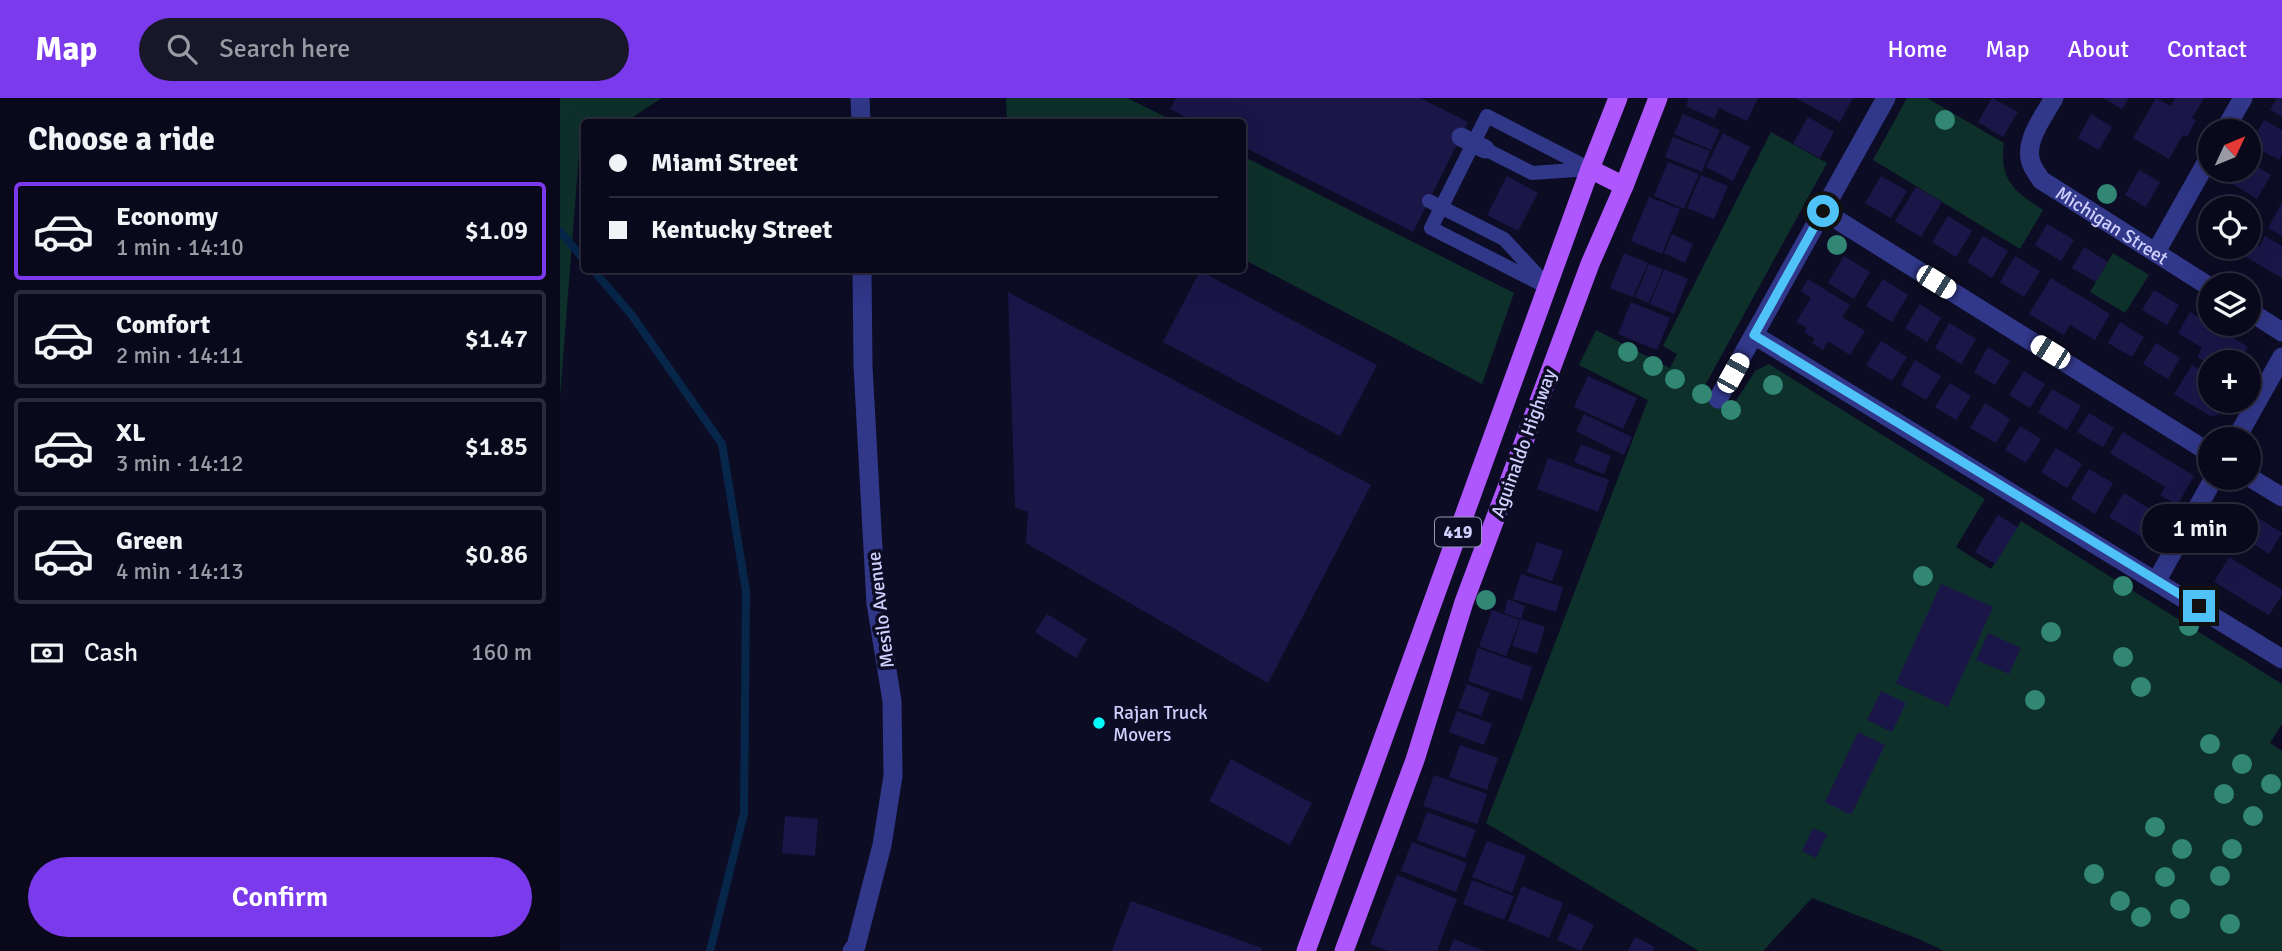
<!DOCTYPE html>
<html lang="en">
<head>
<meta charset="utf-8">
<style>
  body { margin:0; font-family:Signika,sans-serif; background:#181729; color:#f1f3f6; height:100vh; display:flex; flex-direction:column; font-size:26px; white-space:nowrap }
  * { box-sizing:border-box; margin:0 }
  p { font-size:23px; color:#999aa3 }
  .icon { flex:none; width:38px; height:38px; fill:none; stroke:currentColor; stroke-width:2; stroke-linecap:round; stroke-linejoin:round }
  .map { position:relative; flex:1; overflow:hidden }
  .drawer { display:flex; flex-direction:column; background:#0a091c; width:560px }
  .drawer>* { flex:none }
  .top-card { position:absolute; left:21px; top:21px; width:665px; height:154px; border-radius:7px; box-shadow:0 7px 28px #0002,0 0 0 2px #2a2a3b; display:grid; align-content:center; height:154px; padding:0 28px; background:#0a091c }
  .needle { width:46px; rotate:46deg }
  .fabs { position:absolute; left:1638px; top:21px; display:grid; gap:14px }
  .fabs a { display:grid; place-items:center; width:63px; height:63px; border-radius:50%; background:#0a091c; box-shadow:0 7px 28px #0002,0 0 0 2px #2a2a3b; font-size:35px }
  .end { position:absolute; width:32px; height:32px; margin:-16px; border:9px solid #4fc3f7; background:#111; box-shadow:0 0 0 4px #111 }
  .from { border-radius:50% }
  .bubble { position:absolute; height:49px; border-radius:24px; background:#0a091c; box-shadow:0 7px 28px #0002,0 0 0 2px #2a2a3b; font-size:23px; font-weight:600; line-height:49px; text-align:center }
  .car { position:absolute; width:21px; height:42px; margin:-21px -10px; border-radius:9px; box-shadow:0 0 5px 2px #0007; background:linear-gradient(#fff 24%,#345 0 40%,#fff 0 76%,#345 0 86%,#fff 0) }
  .top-card b { display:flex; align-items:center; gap:24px; height:66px; font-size:26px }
  .top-card b+b { border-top:2px solid #2a2a3b }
  .top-card i { width:18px; height:18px; background:#f1f3f6 }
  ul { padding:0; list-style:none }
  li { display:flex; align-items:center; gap:21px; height:98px; margin:0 14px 10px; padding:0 14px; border:4px solid #2a2a3b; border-radius:7px }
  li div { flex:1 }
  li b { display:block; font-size:26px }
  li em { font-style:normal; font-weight:600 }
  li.current { border-color:#7c3aed }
  li>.icon { width:63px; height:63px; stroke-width:1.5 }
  h2 { padding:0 28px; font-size:32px; line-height:84px }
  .pay { display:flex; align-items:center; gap:18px; height:77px; padding:0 28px; font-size:26px }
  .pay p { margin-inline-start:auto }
  .primary-button { display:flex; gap:14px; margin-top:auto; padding:14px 28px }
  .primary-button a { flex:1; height:80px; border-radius:42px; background:#7c3aed; color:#fff; font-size:28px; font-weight:600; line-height:80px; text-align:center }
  header { display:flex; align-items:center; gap:42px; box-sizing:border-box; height:98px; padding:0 35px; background:#7c3aed; color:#fff }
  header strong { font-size:33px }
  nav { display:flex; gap:38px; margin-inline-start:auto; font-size:24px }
  .search { width:490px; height:63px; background:#181729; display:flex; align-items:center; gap:18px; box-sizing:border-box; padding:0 24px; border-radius:38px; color:#999aa3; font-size:26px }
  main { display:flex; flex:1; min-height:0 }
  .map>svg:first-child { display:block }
  .green { fill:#0e302b }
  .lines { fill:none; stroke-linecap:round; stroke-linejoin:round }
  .stream { stroke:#06264a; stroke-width:8 }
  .building { fill:#1b1648 }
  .service { stroke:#313789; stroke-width:14 }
  .minor { stroke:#313789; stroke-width:19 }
  .primary { stroke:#ae57ff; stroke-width:19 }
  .tree { fill:#318774 }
  .route { stroke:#4fc3f7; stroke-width:9 }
  .poi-dot { fill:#00fbf9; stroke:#0d0c25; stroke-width:2.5 }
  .labels { text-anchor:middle; stroke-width:7; stroke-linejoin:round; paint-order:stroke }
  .shield { fill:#0d0c25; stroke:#9695be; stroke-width:2 }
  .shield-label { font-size:18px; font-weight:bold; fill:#d0d0ff }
  .street-label { font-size:19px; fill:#d0d0ff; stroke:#0d0c25 }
  .poi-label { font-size:19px; fill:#d0d0ff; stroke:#0d0c25; text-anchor:start }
</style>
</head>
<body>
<header>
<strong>Map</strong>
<div class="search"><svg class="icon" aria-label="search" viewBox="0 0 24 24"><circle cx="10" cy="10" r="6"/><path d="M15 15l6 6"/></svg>Search here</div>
<nav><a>Home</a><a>Map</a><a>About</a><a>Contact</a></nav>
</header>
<main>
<section class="drawer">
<h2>Choose a ride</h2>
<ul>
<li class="current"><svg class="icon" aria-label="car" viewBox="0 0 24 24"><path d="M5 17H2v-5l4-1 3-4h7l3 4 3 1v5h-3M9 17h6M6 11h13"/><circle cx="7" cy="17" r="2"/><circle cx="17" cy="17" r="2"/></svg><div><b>Economy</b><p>1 min · 14:10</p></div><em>$1.09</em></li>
<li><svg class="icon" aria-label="car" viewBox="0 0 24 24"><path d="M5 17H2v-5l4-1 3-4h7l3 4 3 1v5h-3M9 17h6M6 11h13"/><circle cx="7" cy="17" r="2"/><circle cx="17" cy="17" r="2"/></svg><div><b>Comfort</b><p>2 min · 14:11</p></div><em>$1.47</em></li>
<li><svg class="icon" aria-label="car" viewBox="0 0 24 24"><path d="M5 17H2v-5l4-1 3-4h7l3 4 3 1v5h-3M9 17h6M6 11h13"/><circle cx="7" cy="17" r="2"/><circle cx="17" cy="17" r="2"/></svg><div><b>XL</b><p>3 min · 14:12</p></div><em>$1.85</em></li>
<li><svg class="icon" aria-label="car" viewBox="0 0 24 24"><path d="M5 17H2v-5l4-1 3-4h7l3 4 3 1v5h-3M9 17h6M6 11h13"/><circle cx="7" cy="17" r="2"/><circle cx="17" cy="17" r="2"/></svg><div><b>Green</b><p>4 min · 14:13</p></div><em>$0.86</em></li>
</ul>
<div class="pay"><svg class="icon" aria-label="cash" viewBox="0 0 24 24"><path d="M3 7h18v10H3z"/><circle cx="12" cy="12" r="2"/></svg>Cash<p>160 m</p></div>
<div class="primary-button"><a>Confirm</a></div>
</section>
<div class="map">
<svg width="1722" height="853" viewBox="0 0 1722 853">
  <rect width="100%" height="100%" fill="#0d0c25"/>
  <g class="green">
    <path d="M 0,0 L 102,0 L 65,24 L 24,24 L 24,51 L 19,56 L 0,299 Z"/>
    <path d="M 446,0 L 567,0 L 616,24 L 447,24 Z"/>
    <path d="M 1347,0 L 1367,0 L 1444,45 C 1439,82 1454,93 1483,112 L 1460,151 L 1313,62 Z"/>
    <path d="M 1211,34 L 1267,65 L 1143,291 L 1172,309 L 1195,273 L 1209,266 L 1425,401 L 1396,449 L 1431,471 L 1461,423 L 1722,586 L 1722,626 L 1710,645 L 1722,653 L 1722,853 L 1384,853 L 1359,841 L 1252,800 L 1203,853 L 1139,853 L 926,725 L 1088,302 L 1019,267 L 1036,232 L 1110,270 L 1117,256 L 1103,248 Z"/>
    <path d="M 683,58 L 954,195 L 922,286 L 683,161 Z"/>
    <path d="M 1553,155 L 1589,177 L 1565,215 L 1530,194 Z"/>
  </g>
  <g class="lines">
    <g class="stream">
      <path d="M 0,133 L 24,162"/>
      <path d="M 33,172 L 71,216 L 162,346 L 186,493 L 184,715 L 150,853"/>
    </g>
  </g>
  <g class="building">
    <path d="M 616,0 L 860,0 L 908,24 L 853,134 L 682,48 L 682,24 L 636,24 L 610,11 Z"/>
    <path d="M 1129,0 L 1198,0 L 1187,23 L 1159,10 L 1154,21 L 1126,8 Z"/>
    <path d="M 1236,0 L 1293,0 L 1280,24 Z"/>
    <path d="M 1432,0 L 1458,14 L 1443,39 L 1418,24 Z"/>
    <path d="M 1543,0 L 1569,0 L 1562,11 Z"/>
    <path d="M 1596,0 L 1611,8 L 1615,0 L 1644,0 L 1632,20 L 1636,22 L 1627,39 L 1623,37 L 1609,61 L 1573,40 Z"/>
    <path d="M 1717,0 L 1722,0 L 1722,19 L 1710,12 Z"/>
    <path d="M 1123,16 L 1160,32 L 1151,52 L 1114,36 Z"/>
    <path d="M 1531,16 L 1552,29 L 1539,52 L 1518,40 Z"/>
    <path d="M 1248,19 L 1274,34 L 1260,60 L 1233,46 Z"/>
    <path d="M 1704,22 L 1722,32 L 1722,57 L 1719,62 L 1690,46 Z"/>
    <path d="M 1163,35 L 1190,49 L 1173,83 L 1146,69 Z"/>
    <path d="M 1113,39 L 1150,53 L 1142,74 L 1105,59 Z"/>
    <path d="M 1108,64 L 1139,76 L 1124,111 L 1094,98 Z"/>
    <path d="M 1689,64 L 1711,77 L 1697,101 L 1669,84 L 1676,72 L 1689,72 Z"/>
    <path d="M 1579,72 L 1600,84 L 1586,109 L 1565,97 Z"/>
    <path d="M 1141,77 L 1168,88 L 1154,121 L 1127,110 Z"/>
    <path d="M 947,78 L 978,95 L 958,133 L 927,117 Z"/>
    <path d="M 1321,78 L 1347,93 L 1331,120 L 1305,105 Z"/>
    <path d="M 1356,89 L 1382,104 L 1361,139 L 1335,123 Z"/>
    <path d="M 1089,99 L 1120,111 L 1102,156 L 1071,143 Z"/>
    <path d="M 1659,101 L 1674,110 L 1654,110 Z"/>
    <path d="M 1722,104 L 1722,138 L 1708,130 Z"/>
    <path d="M 1388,118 L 1412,133 L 1396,159 L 1372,144 Z"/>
    <path d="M 1689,119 L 1700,125 L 1689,145 Z"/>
    <path d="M 1487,126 L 1514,142 L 1501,163 L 1475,147 Z"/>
    <path d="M 1112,136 L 1133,146 L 1125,165 L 1104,155 Z"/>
    <path d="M 1423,138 L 1448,153 L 1432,180 L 1407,164 Z"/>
    <path d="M 1705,138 L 1722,148 L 1722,180 L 1686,159 L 1694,145 L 1699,149 Z"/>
    <path d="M 1524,149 L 1548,164 L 1536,184 L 1512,170 Z"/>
    <path d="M 1064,155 L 1088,165 L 1073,199 L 1050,190 Z"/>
    <path d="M 1284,158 L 1310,174 L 1294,201 L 1268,185 Z"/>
    <path d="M 1455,158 L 1480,173 L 1464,199 L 1440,184 Z"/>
    <path d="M 1089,166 L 1103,171 L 1089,205 L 1075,199 Z"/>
    <path d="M 1104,171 L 1128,181 L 1114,216 L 1090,206 Z"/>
    <path d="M 640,173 L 817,267 L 780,338 L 603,244 Z"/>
    <path d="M 1491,180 L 1550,216 L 1535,242 L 1510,227 L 1504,237 L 1469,216 Z"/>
    <path d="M 1248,181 L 1290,207 L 1282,219 L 1305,233 L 1290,257 L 1268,243 L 1263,252 L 1252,245 L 1255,241 L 1244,234 L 1247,230 L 1236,224 L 1251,200 L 1241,193 Z"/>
    <path d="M 1323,181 L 1348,197 L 1332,224 L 1306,208 Z"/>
    <path d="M 1594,192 L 1619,207 L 1607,227 L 1582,212 Z"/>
    <path d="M 448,194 L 811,387 L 708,585 L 466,445 L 468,414 L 455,409 Z"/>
    <path d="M 1071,204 L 1110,220 L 1097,252 L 1058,236 Z"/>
    <path d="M 1360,206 L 1381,220 L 1367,244 L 1345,230 Z"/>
    <path d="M 1630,214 L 1688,249 L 1682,260 L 1695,268 L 1689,278 L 1689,264 L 1650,264 L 1650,267 L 1637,259 L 1642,250 L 1618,235 Z"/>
    <path d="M 1560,224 L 1584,239 L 1572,259 L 1548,245 Z"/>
    <path d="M 1389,225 L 1416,241 L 1401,266 L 1375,250 Z"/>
    <path d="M 1321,243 L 1347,259 L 1332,283 L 1306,267 Z"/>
    <path d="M 1596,245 L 1620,260 L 1608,281 L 1583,266 Z"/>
    <path d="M 1428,249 L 1450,263 L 1435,287 L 1414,274 Z"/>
    <path d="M 1355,262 L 1381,278 L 1366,302 L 1341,287 Z"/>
    <path d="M 1632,267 L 1650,278 L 1650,303 L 1667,303 L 1660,315 L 1655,318 L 1650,318 L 1614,296 Z"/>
    <path d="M 1464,273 L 1485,286 L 1470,310 L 1449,297 Z"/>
    <path d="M 1028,278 L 1077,300 L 1063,331 L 1014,309 Z"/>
    <path d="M 1390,285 L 1411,298 L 1396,322 L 1375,309 Z"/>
    <path d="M 1492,291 L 1521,308 L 1507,332 L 1478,314 Z"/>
    <path d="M 1425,305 L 1450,321 L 1436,345 L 1410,330 Z"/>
    <path d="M 1529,315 L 1554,330 L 1543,349 L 1517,334 Z"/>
    <path d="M 1024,316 L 1072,339 L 1064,357 L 1016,333 Z"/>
    <path d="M 1460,328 L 1481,341 L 1466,365 L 1445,352 Z"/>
    <path d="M 1563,334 L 1634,378 L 1617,407 L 1600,397 L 1605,389 L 1550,355 Z"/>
    <path d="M 1021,346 L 1051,358 L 1044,376 L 1014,364 Z"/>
    <path d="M 1496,350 L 1522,366 L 1507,390 L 1481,374 Z"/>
    <path d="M 988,360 L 1049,382 L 1038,414 L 977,391 Z"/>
    <path d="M 1529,371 L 1553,385 L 1535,416 L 1511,401 Z"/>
    <path d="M 1564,395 L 1601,418 L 1586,442 L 1549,419 Z"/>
    <path d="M 1438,417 L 1458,429 L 1435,466 L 1415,454 Z"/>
    <path d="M 1698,420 L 1722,435 L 1709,456 L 1685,441 Z"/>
    <path d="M 977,444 L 1003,453 L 992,483 L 967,474 Z"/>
    <path d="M 1669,459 L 1722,492 L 1722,497 L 1709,517 L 1654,484 Z"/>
    <path d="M 961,476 L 1003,489 L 996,514 L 953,501 Z"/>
    <path d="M 1381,486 L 1433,509 L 1388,609 L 1336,585 Z"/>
    <path d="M 948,501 L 965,508 L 961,521 L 985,529 L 977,556 L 952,548 L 961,521 L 944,515 Z"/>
    <path d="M 932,512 L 960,522 L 946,558 L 919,548 Z"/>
    <path d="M 487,516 L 527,541 L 516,560 L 475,534 Z"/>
    <path d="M 1428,535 L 1461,550 L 1449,576 L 1416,562 Z"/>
    <path d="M 918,550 L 972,569 L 962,602 L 908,583 Z"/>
    <path d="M 907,586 L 930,595 L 921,618 L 898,610 Z"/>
    <path d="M 1321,593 L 1346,605 L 1332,634 L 1307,622 Z"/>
    <path d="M 897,613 L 932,626 L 924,647 L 889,634 Z"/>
    <path d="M 1298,634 L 1325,647 L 1291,717 L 1265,704 Z"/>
    <path d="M 900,647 L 938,660 L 927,692 L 889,679 Z"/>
    <path d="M 671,661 L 752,705 L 730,747 L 649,703 Z"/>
    <path d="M 874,677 L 927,696 L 917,726 L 863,708 Z"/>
    <path d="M 867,714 L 916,732 L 905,760 L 857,742 Z"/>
    <path d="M 225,718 L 258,721 L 255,758 L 222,755 Z"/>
    <path d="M 1253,730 L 1267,736 L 1256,760 L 1242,753 Z"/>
    <path d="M 927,743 L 966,758 L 952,795 L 912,779 Z"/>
    <path d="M 852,744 L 907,765 L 896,794 L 841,773 Z"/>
    <path d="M 837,777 L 897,801 L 877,853 L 828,853 L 810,846 Z"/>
    <path d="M 912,782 L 954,798 L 944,822 L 903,806 Z"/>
    <path d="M 962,788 L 1003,805 L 989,840 L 948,823 Z"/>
    <path d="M 571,803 L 702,850 L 701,853 L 552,853 Z"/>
    <path d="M 1009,815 L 1034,827 L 1021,853 L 997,842 Z"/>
    <path d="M 1075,839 L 1095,849 L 1093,853 L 1068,853 Z"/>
    <path d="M 894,841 L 925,853 L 889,853 Z"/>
  </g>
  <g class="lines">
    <g class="service">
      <path d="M 925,51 L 972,75 L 1029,71"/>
      <path d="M 869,103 L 944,141 L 982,182"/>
      <path d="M 987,189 L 871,130 L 927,18 L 1030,71"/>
    </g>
    <g class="minor">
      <path d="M 300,0 L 301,24"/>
      <path id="s1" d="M 1494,0 C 1484,18 1462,45 1472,67 C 1474,72 1478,77 1481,82 L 1650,189"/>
      <path d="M 1664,33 L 1683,0"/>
      <path d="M 901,39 L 925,51"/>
      <path d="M 1263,113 L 1650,355"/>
      <path d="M 1596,154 L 1650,58"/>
      <path d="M 1689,213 L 1722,234"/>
      <path d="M 1194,237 L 1722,561"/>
      <path d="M 1158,301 L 1326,0"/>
      <path d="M 1676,341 L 1722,259"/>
      <path d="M 1689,379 L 1722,399"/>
      <path d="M 1597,482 L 1654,380"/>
      <path d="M 292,853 L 296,848 L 322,747 L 333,678 L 332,603 L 316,505 L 303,268 L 302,172"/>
    </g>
    <g class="primary">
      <path d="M 1030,71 L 1064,88"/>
      <path d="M 746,853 L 1030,71 L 1058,0"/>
      <path d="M 784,853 L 855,662 L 904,504 L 953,373 L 1030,166 L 1064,88 L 1098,0"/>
    </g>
  </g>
  <g class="tree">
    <circle cx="1385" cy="22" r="10"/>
    <circle cx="1547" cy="96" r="10"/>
    <circle cx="1277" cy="147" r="10"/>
    <circle cx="1068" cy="254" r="10"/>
    <circle cx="1093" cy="268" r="10"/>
    <circle cx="1115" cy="281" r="10"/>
    <circle cx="1213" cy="287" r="10"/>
    <circle cx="1142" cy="296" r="10"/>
    <circle cx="1171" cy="312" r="10"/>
    <circle cx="1363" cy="478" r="10"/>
    <circle cx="1563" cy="488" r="10"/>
    <circle cx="926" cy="502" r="10"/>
    <circle cx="1629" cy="528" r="10"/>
    <circle cx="1491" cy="534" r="10"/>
    <circle cx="1563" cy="559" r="10"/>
    <circle cx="1581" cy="589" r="10"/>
    <circle cx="1475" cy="602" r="10"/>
    <circle cx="1650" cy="646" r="10"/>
    <circle cx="1682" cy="666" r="10"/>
    <circle cx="1711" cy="686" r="10"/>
    <circle cx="1664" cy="696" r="10"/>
    <circle cx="1693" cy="718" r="10"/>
    <circle cx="1595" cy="729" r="10"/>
    <circle cx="1622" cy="751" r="10"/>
    <circle cx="1672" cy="751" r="10"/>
    <circle cx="1534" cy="776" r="10"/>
    <circle cx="1660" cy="778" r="10"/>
    <circle cx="1605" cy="779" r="10"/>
    <circle cx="1560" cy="803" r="10"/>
    <circle cx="1620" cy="811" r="10"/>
    <circle cx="1581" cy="819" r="10"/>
    <circle cx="1670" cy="826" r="10"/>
  </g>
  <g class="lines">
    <path class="route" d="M 1263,113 L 1194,237 L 1639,508"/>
  </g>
  <circle class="poi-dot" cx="539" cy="625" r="7"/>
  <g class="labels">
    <rect class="shield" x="875" y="419.5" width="46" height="29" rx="5"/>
    <g class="shield-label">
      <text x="898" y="440">419</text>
    </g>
    <g class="street-label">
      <text dy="7" stroke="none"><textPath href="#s1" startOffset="175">Michigan Street</textPath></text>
      <text transform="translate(963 345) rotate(-70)" y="7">Aguinaldo Highway</text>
      <text transform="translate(320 512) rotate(-97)" y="7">Mesilo Avenue</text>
    </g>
    <g class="poi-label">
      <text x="553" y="621">Rajan Truck<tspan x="553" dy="22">Movers</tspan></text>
    </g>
  </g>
</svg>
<div class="fabs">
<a><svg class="needle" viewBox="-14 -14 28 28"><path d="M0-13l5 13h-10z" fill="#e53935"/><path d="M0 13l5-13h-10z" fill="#999aa3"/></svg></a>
<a><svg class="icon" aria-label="locate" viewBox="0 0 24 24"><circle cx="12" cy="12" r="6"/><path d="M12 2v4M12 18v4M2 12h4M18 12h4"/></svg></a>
<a><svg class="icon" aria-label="layers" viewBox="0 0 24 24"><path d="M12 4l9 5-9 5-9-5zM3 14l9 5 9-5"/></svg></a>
<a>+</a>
<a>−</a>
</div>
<i class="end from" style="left:1263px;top:113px"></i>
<i class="end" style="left:1639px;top:508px"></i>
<div class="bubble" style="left:1582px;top:406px;width:116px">1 min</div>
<i class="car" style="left:1376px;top:184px;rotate:122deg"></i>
<i class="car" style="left:1490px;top:254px;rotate:302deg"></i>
<i class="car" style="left:1173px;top:275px;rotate:29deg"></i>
<div class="top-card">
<b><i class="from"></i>Miami Street</b>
<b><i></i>Kentucky Street</b>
</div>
</div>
</main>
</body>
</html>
